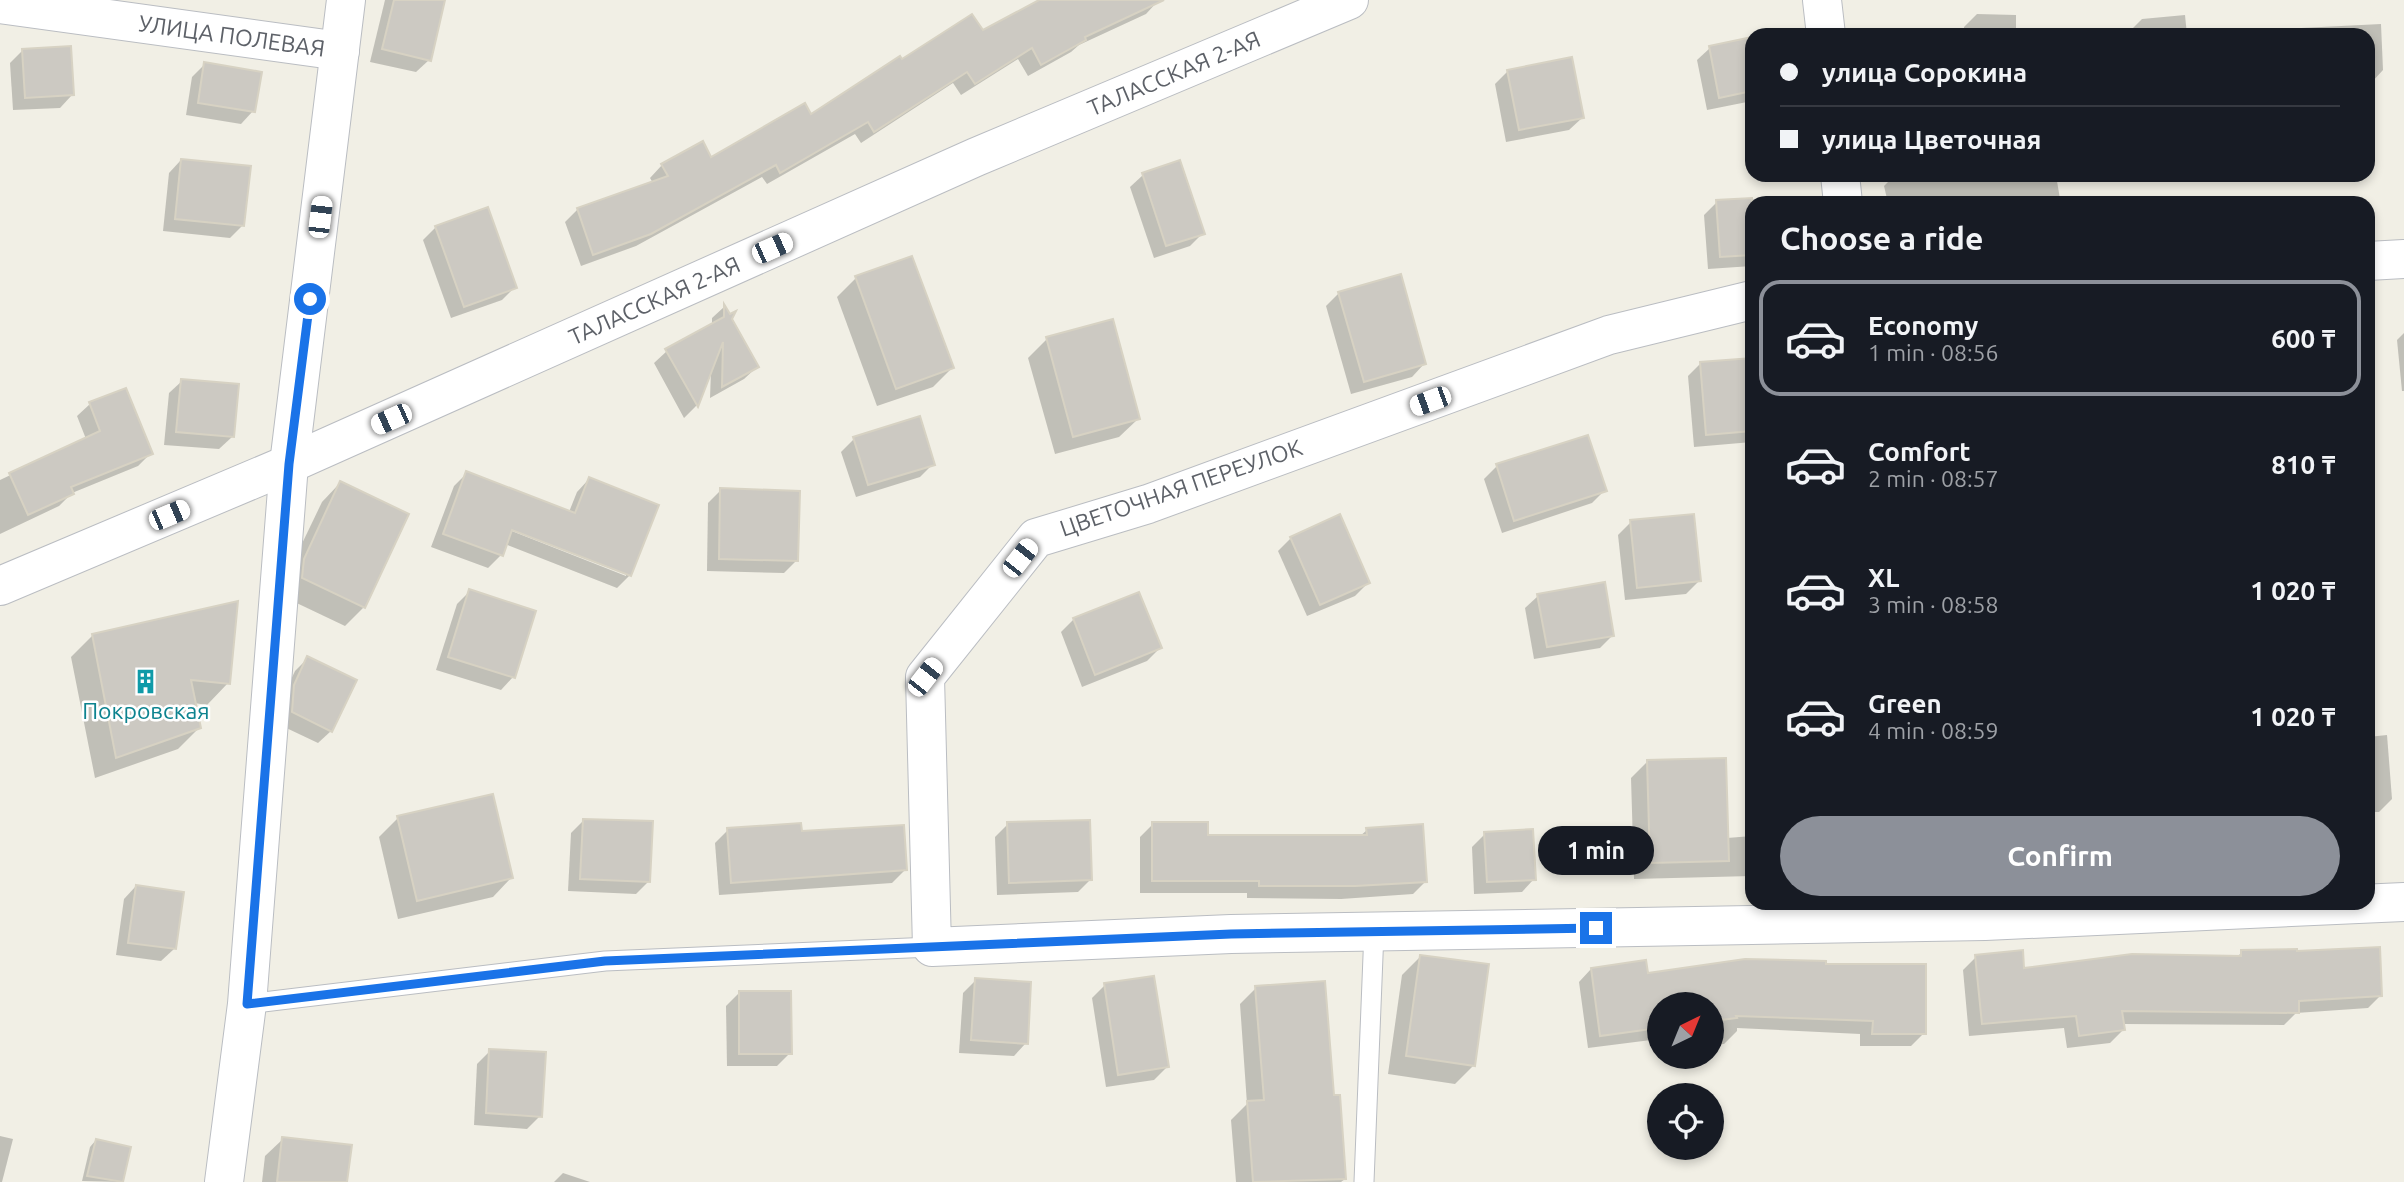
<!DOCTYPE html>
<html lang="en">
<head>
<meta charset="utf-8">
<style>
  body { margin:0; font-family:Ubuntu,sans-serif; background:#242831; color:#f1f3f6; height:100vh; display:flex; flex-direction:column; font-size:26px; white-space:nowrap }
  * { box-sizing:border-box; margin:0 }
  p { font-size:23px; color:#9ea1a6 }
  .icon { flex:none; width:38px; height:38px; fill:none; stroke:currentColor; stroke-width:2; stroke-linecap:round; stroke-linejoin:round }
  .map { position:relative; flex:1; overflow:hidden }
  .side { position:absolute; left:1745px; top:196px; width:630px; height:714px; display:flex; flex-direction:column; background:#171b24; border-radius:21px; box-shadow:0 4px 10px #0003 }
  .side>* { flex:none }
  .hud { position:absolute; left:1745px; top:28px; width:630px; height:154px; border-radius:21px; box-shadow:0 4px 10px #0003; display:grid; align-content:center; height:154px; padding:0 35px; background:#171b24 }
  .needle { width:46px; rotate:43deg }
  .fabs { position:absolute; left:1647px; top:992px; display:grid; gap:14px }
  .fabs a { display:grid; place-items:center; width:77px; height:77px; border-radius:50%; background:#171b24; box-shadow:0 4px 10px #0003; font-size:35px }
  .end { position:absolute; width:32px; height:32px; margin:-16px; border:9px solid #1a73e8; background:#fff; box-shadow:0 0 0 4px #fff }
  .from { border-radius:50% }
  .bubble { position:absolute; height:49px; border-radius:24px; background:#171b24; box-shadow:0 4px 10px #0003; font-size:23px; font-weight:700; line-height:49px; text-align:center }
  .car { position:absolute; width:21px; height:42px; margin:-21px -10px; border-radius:9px; box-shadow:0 0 5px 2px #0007; background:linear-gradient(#fff 24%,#345 0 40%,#fff 0 76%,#345 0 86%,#fff 0) }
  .hud b { display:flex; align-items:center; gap:24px; height:66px; font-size:26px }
  .hud b+b { border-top:2px solid #363941 }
  .hud i { width:18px; height:18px; background:#f1f3f6 }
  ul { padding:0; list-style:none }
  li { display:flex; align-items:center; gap:21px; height:116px; margin:0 14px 10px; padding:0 21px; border:4px solid transparent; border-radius:21px }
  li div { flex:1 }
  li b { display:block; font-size:26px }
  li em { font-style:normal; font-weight:700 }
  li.current { border-color:#8c9099 }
  li>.icon { width:63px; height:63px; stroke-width:1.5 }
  h2 { padding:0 35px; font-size:32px; line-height:84px }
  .button { display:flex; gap:14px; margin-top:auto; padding:14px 35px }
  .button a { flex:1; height:80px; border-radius:42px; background:#8c9099; color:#fff; font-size:28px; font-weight:700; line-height:80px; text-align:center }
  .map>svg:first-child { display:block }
  .shadow { fill:#0003; fill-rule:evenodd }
  .building { fill:#ccc9c2; stroke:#d7d2c3; stroke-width:2 }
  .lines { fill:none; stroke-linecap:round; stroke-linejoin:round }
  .service-casing { stroke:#babdc2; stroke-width:21 }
  .minor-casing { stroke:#babdc2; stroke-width:40 }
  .tertiary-casing { stroke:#babdc2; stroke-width:40 }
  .service { stroke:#fff; stroke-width:19 }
  .minor { stroke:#fff; stroke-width:38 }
  .tertiary { stroke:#fff; stroke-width:38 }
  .route { stroke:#1a73e8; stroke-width:9 }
  .labels { text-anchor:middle; stroke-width:5; stroke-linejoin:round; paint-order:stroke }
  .street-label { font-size:23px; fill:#5d6168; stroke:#fff }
  .culture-label { font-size:23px; fill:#0d838f; stroke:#fff }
</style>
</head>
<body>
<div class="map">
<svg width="2404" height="1182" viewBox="0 0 2404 1182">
  <rect width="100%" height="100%" fill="#f1efe5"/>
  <g class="shadow">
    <path d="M 385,0 L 443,0 L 429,60 L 416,72 L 370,62 Z"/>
    <path d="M 1043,0 L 1158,1 L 1146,14 L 1079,45 L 1071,52 L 1028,76 L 1018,59 L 961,95 L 953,83 L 861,143 L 855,134 L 767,184 L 762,177 L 636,246 L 581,266 L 565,222 L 577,210 L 653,183 L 650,178 L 662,165 L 711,159 L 810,116 L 902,62 L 982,33 Z"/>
    <path d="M 1977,14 L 2016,15 L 2016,35 L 1964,35 L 1964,27 Z"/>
    <path d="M 2185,15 L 2187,35 L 2129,35 L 2129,32 L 2142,19 Z"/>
    <path d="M 2381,24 L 2383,70 L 2371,83 L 2368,83 L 2368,35 L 2293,35 L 2301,28 Z"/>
    <path d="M 1752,39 L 1752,101 L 1707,110 L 1697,60 L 1710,48 Z"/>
    <path d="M 23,50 L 72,95 L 60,108 L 13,110 L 10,63 Z"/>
    <path d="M 205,64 L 253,111 L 241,124 L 186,115 L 192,77 Z"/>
    <path d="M 1508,71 L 1582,118 L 1569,130 L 1506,142 L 1495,84 Z"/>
    <path d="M 181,160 L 243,225 L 230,238 L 163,231 L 169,173 Z"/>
    <path d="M 1143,175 L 1203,233 L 1190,246 L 1154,258 L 1130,187 Z"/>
    <path d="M 1895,175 L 2056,175 L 2060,199 L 2056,203 L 1888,203 L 1884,186 Z"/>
    <path d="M 1794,197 L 1795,203 L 1752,203 L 1752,266 L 1708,269 L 1704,215 L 1717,202 Z"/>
    <path d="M 436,227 L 515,287 L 502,300 L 451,318 L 423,240 Z"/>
    <path d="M 856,278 L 952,368 L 933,387 L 877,406 L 837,297 Z"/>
    <path d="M 1339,293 L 1424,364 L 1412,377 L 1351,394 L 1326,306 Z"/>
    <path d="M 724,307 L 757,367 L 744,379 L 710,398 L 711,370 L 696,406 L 684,418 L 654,363 L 667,351 L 712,326 L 712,318 Z"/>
    <path d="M 2404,333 L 2404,391 L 2402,391 L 2397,340 Z"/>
    <path d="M 1047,339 L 1138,419 L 1119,437 L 1055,454 L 1028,358 Z"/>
    <path d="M 1752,359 L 1752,442 L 1694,447 L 1688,376 L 1701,363 Z"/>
    <path d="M 182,381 L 232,437 L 219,449 L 164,445 L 169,393 Z"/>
    <path d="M 90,404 L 151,453 L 138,466 L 72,493 L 59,506 L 0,534 L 0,480 L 86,439 L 77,416 Z"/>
    <path d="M 919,418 L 933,464 L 920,477 L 856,497 L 841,452 L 854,439 Z"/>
    <path d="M 1497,466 L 1605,490 L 1592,503 L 1502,533 L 1484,479 Z"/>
    <path d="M 467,473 L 569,512 L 577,492 L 589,479 L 630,575 L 617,588 L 505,544 L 501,555 L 488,568 L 431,547 L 454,486 ZM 505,525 L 626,572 L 626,576 L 504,528 Z"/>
    <path d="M 340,483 L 364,607 L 345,626 L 284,597 L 285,579 L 322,502 Z"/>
    <path d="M 721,490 L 796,561 L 784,573 L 707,571 L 708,503 Z"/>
    <path d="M 1631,522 L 1699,581 L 1686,594 L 1625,600 L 1618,535 Z"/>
    <path d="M 1291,538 L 1368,583 L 1355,596 L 1307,616 L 1278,551 Z"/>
    <path d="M 470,591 L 513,677 L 501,690 L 436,670 L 457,604 Z"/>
    <path d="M 1538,596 L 1613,635 L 1600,648 L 1534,659 L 1525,608 Z"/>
    <path d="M 1074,619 L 1160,648 L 1147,661 L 1082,687 L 1061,632 Z"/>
    <path d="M 93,635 L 228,683 L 207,705 L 194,703 L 199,728 L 178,749 L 95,778 L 71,657 Z"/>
    <path d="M 308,658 L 331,731 L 318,743 L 280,725 L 282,699 L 295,671 Z"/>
    <path d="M 2387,735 L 2392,799 L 2379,812 L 2368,812 L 2368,737 Z"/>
    <path d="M 1648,761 L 1727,838 L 1752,836 L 1752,876 L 1634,879 L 1631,778 Z"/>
    <path d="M 398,818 L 511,878 L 493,897 L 398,919 L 379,837 Z"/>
    <path d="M 584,820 L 649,881 L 636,894 L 568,891 L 571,833 Z"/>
    <path d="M 1008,824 L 1091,879 L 1078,892 L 997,895 L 995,837 Z"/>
    <path d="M 1153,824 L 1206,836 L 1359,837 L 1367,830 L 1426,881 L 1413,894 L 1341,899 L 1247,898 L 1247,893 L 1140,893 L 1140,837 Z"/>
    <path d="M 728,830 L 800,832 L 905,870 L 892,883 L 719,895 L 715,843 Z"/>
    <path d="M 1485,834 L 1534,879 L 1522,892 L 1474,894 L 1472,847 Z"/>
    <path d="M 136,886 L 174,949 L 161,961 L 116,955 L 124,899 Z"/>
    <path d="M 2242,952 L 2381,995 L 2368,1008 L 2296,1013 L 2284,1025 L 2122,1024 L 2123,1030 L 2110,1043 L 2067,1048 L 2064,1028 L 1969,1036 L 1963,970 L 1976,957 L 2023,970 L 2236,958 Z"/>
    <path d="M 1421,956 L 1474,1065 L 1455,1084 L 1388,1074 L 1402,975 Z"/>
    <path d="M 1745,961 L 1924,1033 L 1911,1046 L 1860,1046 L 1860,1034 L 1737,1028 L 1737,1031 L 1724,1044 L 1712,1045 L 1712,1004 L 1659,1004 L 1659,1039 L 1588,1048 L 1579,982 L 1591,969 L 1646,975 Z"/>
    <path d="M 976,980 L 1026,1043 L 1014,1056 L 959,1053 L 963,993 Z"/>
    <path d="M 1105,985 L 1167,1067 L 1154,1080 L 1106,1087 L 1092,998 Z"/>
    <path d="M 1256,988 L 1345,1179 L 1341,1182 L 1236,1182 L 1231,1120 L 1247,1104 L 1240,1004 Z"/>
    <path d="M 739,993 L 790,1053 L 777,1066 L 727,1066 L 726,1006 Z"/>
    <path d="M 490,1051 L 540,1116 L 527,1129 L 474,1125 L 477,1064 Z"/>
    <path d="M 0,1136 L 13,1139 L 2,1182 L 0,1182 Z"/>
    <path d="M 283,1139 L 346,1182 L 262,1182 L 265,1156 Z"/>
    <path d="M 96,1140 L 129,1148 L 121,1182 L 82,1181 L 90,1147 Z"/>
    <path d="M 563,1173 L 590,1182 L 554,1182 Z"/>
  </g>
  <g class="building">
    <path d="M 394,0 L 445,0 L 431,61 L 382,49 Z"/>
    <path d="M 1039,0 L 1164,0 L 1085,37 L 1086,40 L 1041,65 L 1032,48 L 975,84 L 967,72 L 874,132 L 868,122 L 780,173 L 776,165 L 651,234 L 593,255 L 577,208 L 668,176 L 661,164 L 703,141 L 711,157 L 805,103 L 811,114 L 900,56 L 902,59 L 972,14 L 983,30 Z"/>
    <path d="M 1752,37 L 1752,91 L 1719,98 L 1709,46 Z"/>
    <path d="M 71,46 L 74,95 L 25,98 L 22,49 Z"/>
    <path d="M 1572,57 L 1584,118 L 1519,130 L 1507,70 Z"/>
    <path d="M 204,62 L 262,72 L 255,112 L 198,103 Z"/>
    <path d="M 181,159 L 251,166 L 244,226 L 175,219 Z"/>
    <path d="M 1180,160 L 1205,234 L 1166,246 L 1142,173 Z"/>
    <path d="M 1752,198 L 1752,255 L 1720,257 L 1716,200 Z"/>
    <path d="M 488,207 L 517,288 L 464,307 L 435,226 Z"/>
    <path d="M 912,256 L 954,368 L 896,389 L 855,276 Z"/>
    <path d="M 1401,274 L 1426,364 L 1364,382 L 1338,292 Z"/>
    <path d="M 724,304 L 730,314 L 736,311 L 732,319 L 759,367 L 722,387 L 723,342 L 698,407 L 665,349 L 724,317 Z"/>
    <path d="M 1113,319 L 1140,419 L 1073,437 L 1046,337 Z"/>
    <path d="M 1752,358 L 1752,431 L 1706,435 L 1700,362 Z"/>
    <path d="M 181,379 L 239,384 L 234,437 L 176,432 Z"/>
    <path d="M 126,388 L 153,454 L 71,487 L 74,494 L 28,515 L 9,473 L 100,431 L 89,402 Z"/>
    <path d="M 920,416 L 935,465 L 868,485 L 853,437 Z"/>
    <path d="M 1588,435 L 1607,491 L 1514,521 L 1496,464 Z"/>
    <path d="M 466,471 L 575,513 L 589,477 L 659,505 L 631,576 L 512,530 L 503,556 L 443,534 Z"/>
    <path d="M 340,481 L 409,514 L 365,608 L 302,578 L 304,559 Z"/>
    <path d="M 720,488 L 800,491 L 798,561 L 719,559 Z"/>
    <path d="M 1340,514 L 1370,583 L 1320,605 L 1290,537 Z"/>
    <path d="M 1694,514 L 1701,581 L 1637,588 L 1630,520 Z"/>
    <path d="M 1605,582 L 1614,636 L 1547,647 L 1537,594 Z"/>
    <path d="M 469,589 L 536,611 L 515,678 L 448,657 Z"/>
    <path d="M 1139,592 L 1162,648 L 1095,675 L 1073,618 Z"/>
    <path d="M 238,601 L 230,684 L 191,680 L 201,728 L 116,758 L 92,634 Z"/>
    <path d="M 307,656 L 357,680 L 332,732 L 292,712 L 294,685 Z"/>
    <path d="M 1726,758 L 1729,861 L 1650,863 L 1647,760 Z"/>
    <path d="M 493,794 L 513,878 L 417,901 L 397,816 Z"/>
    <path d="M 583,819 L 653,821 L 650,882 L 580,879 Z"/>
    <path d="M 1090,820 L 1092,880 L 1009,883 L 1007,822 Z"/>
    <path d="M 1152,822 L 1208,822 L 1208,835 L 1367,835 L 1366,828 L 1423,824 L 1427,882 L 1355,886 L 1259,886 L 1259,881 L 1152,881 Z"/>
    <path d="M 801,823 L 802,831 L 904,825 L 907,870 L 731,883 L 727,828 Z"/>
    <path d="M 1533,829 L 1536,880 L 1487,882 L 1484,832 Z"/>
    <path d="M 136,885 L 184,892 L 176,949 L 128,943 Z"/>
    <path d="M 2380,947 L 2382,996 L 2299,1001 L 2299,1013 L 2122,1011 L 2125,1030 L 2079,1036 L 2076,1016 L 1982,1024 L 1975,955 L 2023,950 L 2024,968 L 2132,954 L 2241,956 L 2241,950 L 2297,949 L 2297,951 Z"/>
    <path d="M 1420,955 L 1489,964 L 1475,1066 L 1406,1056 Z"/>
    <path d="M 1745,959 L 1826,961 L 1826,964 L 1926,964 L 1926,1034 L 1872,1034 L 1873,1021 L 1736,1016 L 1737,1018 L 1712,1021 L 1712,1004 L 1659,1004 L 1659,1028 L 1600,1036 L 1591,968 L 1646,960 L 1648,973 Z"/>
    <path d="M 1154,976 L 1169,1067 L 1118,1075 L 1104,983 Z"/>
    <path d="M 975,978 L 1031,982 L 1028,1044 L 971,1040 Z"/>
    <path d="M 1325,981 L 1334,1095 L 1340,1095 L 1346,1179 L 1253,1182 L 1247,1101 L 1264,1100 L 1255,986 Z"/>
    <path d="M 739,991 L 791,991 L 792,1054 L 739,1054 Z"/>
    <path d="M 489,1049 L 546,1052 L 542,1117 L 486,1113 Z"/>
    <path d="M 282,1137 L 352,1145 L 347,1182 L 277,1182 Z"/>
    <path d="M 96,1139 L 131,1147 L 123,1182 L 87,1176 Z"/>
  </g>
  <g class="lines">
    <defs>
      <g id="service">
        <path d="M 247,1004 L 605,961 L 932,947"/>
        <path d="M 1364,1182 L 1374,931"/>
      </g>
      <g id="minor">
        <path d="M 1822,0 L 1826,35"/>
        <path id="s1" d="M 0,4 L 340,51"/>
        <path d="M 1840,175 L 1843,203"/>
        <path d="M 2368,261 L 2404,259"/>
        <path d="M 1752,300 L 1609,335 L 1148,504 L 1036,538 L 925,677 L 932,947 L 1231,934 L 1985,921 L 2404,902"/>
        <path d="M 224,1182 L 247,1004 L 289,464 L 346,0"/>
      </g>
      <g id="tertiary">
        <path id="s2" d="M 0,586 L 289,464 L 976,157 L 1349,0"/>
      </g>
    </defs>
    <use href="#service" class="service-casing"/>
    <use href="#minor" class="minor-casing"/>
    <use href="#tertiary" class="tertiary-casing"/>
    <use href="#service" class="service"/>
    <use href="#minor" class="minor"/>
    <use href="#tertiary" class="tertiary"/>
  </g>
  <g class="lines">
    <path class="route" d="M 310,299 L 289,464 L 247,1004 L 605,961 L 1231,934 L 1596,928"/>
  </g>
  <defs>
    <symbol id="building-bare" viewBox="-9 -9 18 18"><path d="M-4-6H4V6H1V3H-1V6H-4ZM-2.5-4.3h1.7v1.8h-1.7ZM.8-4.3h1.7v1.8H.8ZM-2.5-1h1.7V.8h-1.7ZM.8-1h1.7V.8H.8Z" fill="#0f9aa8" stroke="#fff" stroke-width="2.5" paint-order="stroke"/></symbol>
  </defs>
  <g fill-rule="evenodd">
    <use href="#building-bare" x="128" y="664" width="35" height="35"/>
  </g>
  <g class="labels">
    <g class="street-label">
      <text dy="8" stroke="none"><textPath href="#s1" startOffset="234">УЛИЦА ПОЛЕВАЯ</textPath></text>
      <text dy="8" stroke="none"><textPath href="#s2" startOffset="1281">ТАЛАССКАЯ 2-АЯ</textPath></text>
      <text dy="8" stroke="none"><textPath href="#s2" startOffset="714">ТАЛАССКАЯ 2-АЯ</textPath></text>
      <text transform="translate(1181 488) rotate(-19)" y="8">ЦВЕТОЧНАЯ ПЕРЕУЛОК</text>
    </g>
    <g class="culture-label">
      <text x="146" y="719">Покровская</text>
    </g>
  </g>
</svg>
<div class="fabs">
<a><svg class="needle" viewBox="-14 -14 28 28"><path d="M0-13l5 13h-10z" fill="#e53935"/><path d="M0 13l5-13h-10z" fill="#9ea1a6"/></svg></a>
<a><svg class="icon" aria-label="locate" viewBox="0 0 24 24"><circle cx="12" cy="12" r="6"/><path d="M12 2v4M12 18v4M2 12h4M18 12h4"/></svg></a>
</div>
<i class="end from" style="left:310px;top:299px"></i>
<i class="end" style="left:1596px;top:928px"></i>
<div class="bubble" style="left:1538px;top:826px;width:116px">1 min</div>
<i class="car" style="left:320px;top:217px;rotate:7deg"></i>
<i class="car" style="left:772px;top:248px;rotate:66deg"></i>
<i class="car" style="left:1430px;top:401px;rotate:250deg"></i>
<i class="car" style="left:391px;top:419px;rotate:246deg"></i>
<i class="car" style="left:169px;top:515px;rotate:67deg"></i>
<i class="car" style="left:1020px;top:558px;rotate:38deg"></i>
<i class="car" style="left:925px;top:677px;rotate:38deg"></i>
<div class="hud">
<b><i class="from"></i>улица Сорокина</b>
<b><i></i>улица Цветочная</b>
</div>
<section class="side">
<h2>Choose a ride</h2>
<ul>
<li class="current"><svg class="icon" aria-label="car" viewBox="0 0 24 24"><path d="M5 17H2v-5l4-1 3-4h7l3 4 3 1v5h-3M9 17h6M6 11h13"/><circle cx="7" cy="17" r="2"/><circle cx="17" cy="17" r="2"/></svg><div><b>Economy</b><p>1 min · 08:56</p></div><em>600 ₸</em></li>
<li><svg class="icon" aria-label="car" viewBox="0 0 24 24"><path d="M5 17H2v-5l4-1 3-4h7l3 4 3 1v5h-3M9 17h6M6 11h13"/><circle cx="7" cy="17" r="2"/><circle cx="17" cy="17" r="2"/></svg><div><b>Comfort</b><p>2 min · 08:57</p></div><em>810 ₸</em></li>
<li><svg class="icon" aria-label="car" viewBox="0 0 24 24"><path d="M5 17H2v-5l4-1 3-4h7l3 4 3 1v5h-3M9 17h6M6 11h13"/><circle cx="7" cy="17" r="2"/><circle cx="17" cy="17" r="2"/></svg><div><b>XL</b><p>3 min · 08:58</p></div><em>1 020 ₸</em></li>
<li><svg class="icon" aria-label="car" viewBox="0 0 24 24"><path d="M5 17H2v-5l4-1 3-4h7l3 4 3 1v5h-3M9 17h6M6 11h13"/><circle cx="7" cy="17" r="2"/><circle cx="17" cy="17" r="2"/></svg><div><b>Green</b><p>4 min · 08:59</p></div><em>1 020 ₸</em></li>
</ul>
<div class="button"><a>Confirm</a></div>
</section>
</div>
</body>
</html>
